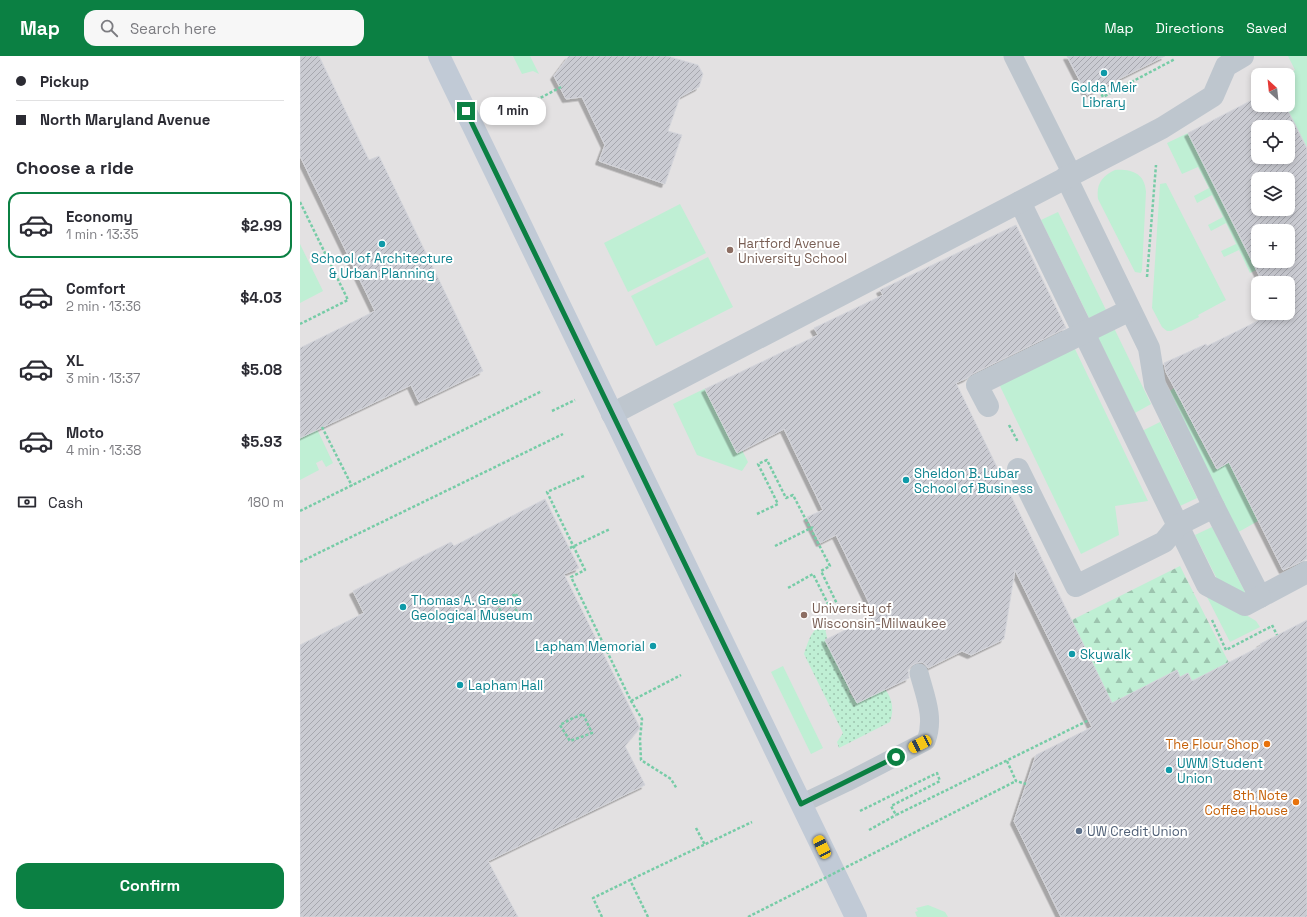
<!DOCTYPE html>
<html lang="en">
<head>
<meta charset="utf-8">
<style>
  body { margin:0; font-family:"Space Grotesk",sans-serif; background:#f7f7f7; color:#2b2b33; height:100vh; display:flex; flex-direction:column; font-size:15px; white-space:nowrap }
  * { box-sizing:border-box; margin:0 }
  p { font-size:13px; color:#7c7c81 }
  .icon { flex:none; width:22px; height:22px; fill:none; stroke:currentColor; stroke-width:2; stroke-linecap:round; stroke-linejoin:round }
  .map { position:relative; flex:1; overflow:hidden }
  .panel { display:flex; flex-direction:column; background:#fff; width:300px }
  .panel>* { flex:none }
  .banner { display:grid; align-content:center; height:88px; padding:0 16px; background:#fff }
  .needle { width:26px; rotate:333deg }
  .fabs { position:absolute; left:951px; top:12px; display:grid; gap:8px }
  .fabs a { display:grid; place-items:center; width:44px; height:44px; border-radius:8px; background:#fff; box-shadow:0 2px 6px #0003; font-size:20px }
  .end { position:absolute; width:18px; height:18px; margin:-9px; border:5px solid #0b8043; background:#fff; box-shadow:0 0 0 2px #fff }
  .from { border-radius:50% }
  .bubble { position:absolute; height:28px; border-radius:12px; background:#fff; box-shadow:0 2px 6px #0003; font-size:13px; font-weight:800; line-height:28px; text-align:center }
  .car { position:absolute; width:12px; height:24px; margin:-12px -6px; border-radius:5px; box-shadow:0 0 3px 1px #0007; background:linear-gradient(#f5c518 24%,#345 0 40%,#f5c518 0 76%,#345 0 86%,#f5c518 0) }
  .banner b { display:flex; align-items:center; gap:14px; height:38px; font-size:15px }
  .banner b+b { border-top:1px solid #e1e1e2 }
  .banner i { width:10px; height:10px; background:#2b2b33 }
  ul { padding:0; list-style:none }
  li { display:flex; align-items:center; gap:12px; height:66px; margin:0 8px 6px; padding:0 8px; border:2px solid transparent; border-radius:12px }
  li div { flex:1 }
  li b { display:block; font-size:15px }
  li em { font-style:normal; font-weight:800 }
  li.on { border-color:#0b8043 }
  li>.icon { width:36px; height:36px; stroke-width:1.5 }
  h2 { padding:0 16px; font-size:18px; line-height:48px }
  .pay { display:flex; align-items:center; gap:10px; height:44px; padding:0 16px; font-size:15px }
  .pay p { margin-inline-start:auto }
  .button { display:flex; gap:8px; margin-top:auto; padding:8px 16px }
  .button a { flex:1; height:46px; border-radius:12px; background:#0b8043; color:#fff; font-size:16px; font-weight:800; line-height:46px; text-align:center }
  header { display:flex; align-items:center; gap:24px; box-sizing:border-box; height:56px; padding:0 20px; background:#0b8043; color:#fff }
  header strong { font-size:19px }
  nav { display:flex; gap:22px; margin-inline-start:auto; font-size:14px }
  .search { width:280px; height:36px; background:#f7f7f7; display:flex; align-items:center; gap:10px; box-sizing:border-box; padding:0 14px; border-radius:12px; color:#7c7c81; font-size:15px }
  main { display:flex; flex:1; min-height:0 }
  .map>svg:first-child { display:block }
  .education { fill:#e3e1e2; fill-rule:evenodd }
  .grass { fill:#bfefd4 }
  .forest { fill:url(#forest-firs) }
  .park { fill:url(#park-dots) }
  .building { fill:url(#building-hatch); stroke:#d4d5db; fill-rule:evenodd; filter:url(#shadow) }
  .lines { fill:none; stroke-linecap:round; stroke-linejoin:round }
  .path { stroke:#77cca7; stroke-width:2.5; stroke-dasharray:3 2; stroke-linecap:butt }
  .lane { stroke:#bec6ce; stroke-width:19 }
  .street { stroke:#bec6ce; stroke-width:22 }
  .secondary { stroke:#c1cad6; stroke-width:22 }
  .path-bridge { stroke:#77cca7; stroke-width:2.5; stroke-dasharray:3 2; stroke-linecap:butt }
  .route { stroke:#0b8043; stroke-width:5 }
  .culture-dot { fill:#0f9aa8; stroke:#fff; stroke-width:1.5 }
  .education-dot { fill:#8d6e63; stroke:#fff; stroke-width:1.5 }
  .food-dot { fill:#e8710a; stroke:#fff; stroke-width:1.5 }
  .service-dot { fill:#5c6f8a; stroke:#fff; stroke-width:1.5 }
  .labels { text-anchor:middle; stroke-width:4; stroke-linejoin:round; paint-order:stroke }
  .culture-label { font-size:13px; fill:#0d838f; stroke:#fff; text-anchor:start }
  .education-label { font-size:13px; fill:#785e54; stroke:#fff; text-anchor:start }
  .food-label { font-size:13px; fill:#c56008; stroke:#fff; text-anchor:end }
  .service-label { font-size:13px; fill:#4e5e75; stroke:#fff; text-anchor:start }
</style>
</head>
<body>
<header>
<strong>Map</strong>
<div class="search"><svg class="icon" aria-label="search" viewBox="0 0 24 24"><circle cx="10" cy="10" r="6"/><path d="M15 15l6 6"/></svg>Search here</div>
<nav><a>Map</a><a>Directions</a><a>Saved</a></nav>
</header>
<main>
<section class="panel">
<div class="banner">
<b><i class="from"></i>Pickup</b>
<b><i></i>North Maryland Avenue</b>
</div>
<h2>Choose a ride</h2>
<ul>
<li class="on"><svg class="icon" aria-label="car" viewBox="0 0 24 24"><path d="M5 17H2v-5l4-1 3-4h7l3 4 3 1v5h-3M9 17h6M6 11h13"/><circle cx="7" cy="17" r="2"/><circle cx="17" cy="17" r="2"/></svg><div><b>Economy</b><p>1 min · 13:35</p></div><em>$2.99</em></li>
<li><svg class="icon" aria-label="car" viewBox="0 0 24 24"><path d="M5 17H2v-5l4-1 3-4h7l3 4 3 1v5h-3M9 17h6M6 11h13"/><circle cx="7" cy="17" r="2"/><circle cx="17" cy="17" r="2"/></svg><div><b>Comfort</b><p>2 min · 13:36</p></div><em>$4.03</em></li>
<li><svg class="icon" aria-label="car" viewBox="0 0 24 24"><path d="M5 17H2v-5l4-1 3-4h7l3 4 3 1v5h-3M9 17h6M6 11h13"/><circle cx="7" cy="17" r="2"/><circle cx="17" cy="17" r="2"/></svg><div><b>XL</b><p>3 min · 13:37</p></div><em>$5.08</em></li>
<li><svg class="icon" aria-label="car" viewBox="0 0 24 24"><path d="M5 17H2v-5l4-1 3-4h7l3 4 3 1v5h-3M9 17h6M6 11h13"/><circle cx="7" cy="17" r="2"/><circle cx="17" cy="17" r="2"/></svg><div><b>Moto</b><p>4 min · 13:38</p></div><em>$5.93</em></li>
</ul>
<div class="pay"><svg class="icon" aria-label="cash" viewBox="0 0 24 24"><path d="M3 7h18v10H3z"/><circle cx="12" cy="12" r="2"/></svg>Cash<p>180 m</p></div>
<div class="button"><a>Confirm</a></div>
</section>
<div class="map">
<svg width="1007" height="861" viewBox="0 0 1007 861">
  <defs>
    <pattern id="forest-firs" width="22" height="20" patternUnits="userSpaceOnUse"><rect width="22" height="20" fill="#bfefd4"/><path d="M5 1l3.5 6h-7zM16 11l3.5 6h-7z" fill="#9dc4af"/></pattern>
    <pattern id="park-dots" width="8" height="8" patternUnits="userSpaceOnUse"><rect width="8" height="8" fill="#bfefd4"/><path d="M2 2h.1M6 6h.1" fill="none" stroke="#9dc4af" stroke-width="1.8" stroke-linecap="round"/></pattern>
    <pattern id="building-hatch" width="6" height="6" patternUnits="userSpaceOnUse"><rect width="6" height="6" fill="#cacbd2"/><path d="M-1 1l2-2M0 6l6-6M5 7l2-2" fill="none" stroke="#a6a7ae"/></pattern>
    <filter id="shadow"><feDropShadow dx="-3.5" dy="3.5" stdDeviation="0" flood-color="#0004"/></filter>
  </defs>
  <rect width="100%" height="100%" fill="#f2f0f0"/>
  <path class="education" d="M 0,0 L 1007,0 L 1007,861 L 0,861 ZM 958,19 L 988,19 L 988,49 L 958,49 ZM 958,71 L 988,71 L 988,101 L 958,101 ZM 958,123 L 988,123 L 988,153 L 958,153 ZM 958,175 L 988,175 L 988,205 L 958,205 ZM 958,227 L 988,227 L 988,257 L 958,257 Z"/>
  <g class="grass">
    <path d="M 213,0 L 230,0 L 239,18 L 233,15 L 222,18 Z"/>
    <path d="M 988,0 L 1007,0 L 1007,92 L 985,49 L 988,49 L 988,19 L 986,19 L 995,14 Z"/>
    <path d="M 888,77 L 956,214 L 950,217 L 939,194 L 924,201 L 921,195 L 936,188 L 926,167 L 911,175 L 908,169 L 923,161 L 912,139 L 897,147 L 894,140 L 909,132 L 898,111 L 882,118 L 867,87 Z"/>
    <path d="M 815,114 C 831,113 845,117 846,136 L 842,214 L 841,217 L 835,216 L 834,214 L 798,143 C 796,128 802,120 815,114 Z"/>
    <path d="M 866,127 L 926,244 L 898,259 L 899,261 L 871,275 L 867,275 L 862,271 L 852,252 L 860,128 Z"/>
    <path d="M 380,148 L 406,197 L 328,236 L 304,187 Z"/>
    <path d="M 758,156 L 806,254 L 789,262 L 741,164 Z"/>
    <path d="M 0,188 L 23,235 L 0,247 Z"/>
    <path d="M 408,201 L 433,251 L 356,290 L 331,240 Z"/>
    <path d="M 814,272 L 851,348 L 835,357 L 797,280 Z"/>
    <path d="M 774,291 L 848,445 L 815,450 L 819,479 L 781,498 L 699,328 Z"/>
    <path d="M 406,332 L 406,336 L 436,395 L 442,394 L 448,406 L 442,415 L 397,399 L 373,348 Z"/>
    <path d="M 874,332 L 916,413 L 929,406 L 958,465 L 935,478 L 870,335 Z"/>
    <path d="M 860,366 L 897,442 L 880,450 L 842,375 Z"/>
    <path d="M 17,373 L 33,407 L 26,411 L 22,404 L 16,407 L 19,414 L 0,424 L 0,381 Z"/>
    <path d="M 912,471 L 947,540 L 917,523 L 895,479 Z"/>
    <path d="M 911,538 L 956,565 L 960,571 L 930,586 L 906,539 Z"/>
    <path d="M 483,610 L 523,692 L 511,698 L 471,616 Z"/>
    <path d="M 628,849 L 645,856 L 648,861 L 617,861 L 615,856 L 618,855 L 616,852 Z"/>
  </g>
  <path class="forest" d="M 880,510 L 929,607 L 892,625 L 888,617 L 880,621 L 877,614 L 851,627 L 807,657 L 772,564 Z"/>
  <path class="park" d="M 524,567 L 527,582 L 526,586 L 550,634 L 549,635 L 554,643 L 560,646 L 585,633 C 593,644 594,654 590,666 L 539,692 L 537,686 L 543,677 L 504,598 C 509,584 510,575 524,567 Z"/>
  <g class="building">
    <path d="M 0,0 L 19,0 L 69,104 L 79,100 L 183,315 L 119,346 L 111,329 L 0,382 L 0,292 L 75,255 L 0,100 Z"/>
    <path d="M 269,0 L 367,0 L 398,9 L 403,18 L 399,31 L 380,41 L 368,75 L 382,79 L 365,128 L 299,105 L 305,89 L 282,41 L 266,43 L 254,20 Z"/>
    <path d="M 767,0 L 865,0 L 787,39 Z"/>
    <path d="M 958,41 L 958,49 L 985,49 L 1007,92 L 1007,503 L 983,514 L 929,406 L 917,413 L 866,316 L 864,307 L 906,288 L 907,290 L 974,257 L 988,257 L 988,227 L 963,227 L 888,77 ZM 958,71 L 988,71 L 988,101 L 958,101 ZM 958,123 L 988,123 L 988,153 L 958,153 ZM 958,175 L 988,175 L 988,205 L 958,205 Z"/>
    <path d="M 716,169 L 766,272 L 672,318 L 667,322 L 656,327 L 812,647 L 877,614 L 880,621 L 888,617 L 892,625 L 961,590 L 960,588 L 1007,564 L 1007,861 L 761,861 L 714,765 L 736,699 L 792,671 L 715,514 L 704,583 L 671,599 L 662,595 L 628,612 L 626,609 L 622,606 L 616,607 L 611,610 L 608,614 L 609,622 L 557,647 L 525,584 L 575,559 L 536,479 L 520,487 L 507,461 L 523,454 L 484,373 L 437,397 L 405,333 L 518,279 L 514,272 L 583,239 L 580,234 Z"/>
    <path d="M 245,443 L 279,512 L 264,518 L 340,672 L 325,690 L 345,729 L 188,805 L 218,861 L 0,861 L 0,589 L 64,557 L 53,535 L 151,486 L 154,490 Z"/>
  </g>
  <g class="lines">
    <g class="path">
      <path d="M 799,34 L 803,41 L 875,3"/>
      <path d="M 223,51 L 263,30"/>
      <path d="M 0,146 L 48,244 L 0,268"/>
      <path d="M 847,221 L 856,109"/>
      <path d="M 252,355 L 275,344"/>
      <path d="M 709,369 L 718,386"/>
      <path d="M 22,371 L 52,430"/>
      <path d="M 284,420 L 247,436 L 285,514 L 271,521 L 331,645 L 342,663 L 340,683 L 341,704 L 371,723 L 377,733"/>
      <path d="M 0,455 L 242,335"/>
      <path d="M 457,458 L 478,448 L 458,408 L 467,404 L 486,442 L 493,439 L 530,510 L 521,515 L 540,554 L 533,558 L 513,518 L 488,532"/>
      <path d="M 475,490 L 513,471"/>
      <path d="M 270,492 L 310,473"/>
      <path d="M 0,506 L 263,378"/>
      <path d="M 216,538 L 220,547 L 214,550 L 218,558 L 205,564 L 197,548 Z"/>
      <path d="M 912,564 L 926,594 L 972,570"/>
      <path d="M 972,569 L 977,579"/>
      <path d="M 331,645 L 381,619"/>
      <path d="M 283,658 L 292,677 L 270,685 L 260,669 L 271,663 Z"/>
      <path d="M 707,705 L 716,725 L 726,728"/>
      <path d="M 560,755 L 637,717 L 640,725 L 591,750 L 596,759 L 789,664"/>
      <path d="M 396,772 L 405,789"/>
      <path d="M 569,774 L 596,759"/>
      <path d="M 302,861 L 293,842 L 330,824"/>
      <path d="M 348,861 L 330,824 L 452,766"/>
    </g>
    <g class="lane">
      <path d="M 713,0 L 772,118"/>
      <path d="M 501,748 L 547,726 L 626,685 C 635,662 625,640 619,617"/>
    </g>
    <g class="street">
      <path d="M 766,121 L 849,292 L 855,329 L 914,451 L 960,541 L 1007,516"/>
      <path d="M 720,146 L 907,529 L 945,549 L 960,541"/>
      <path d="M 688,350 L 677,329 L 830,254"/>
      <path d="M 312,358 L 862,72 L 913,40 L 926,10 L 943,0"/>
      <path d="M 718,413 L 776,530 L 864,486 L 878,469 L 914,451"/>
    </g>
    <path class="secondary" d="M 139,0 L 556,861"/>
    <path class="path-bridge" d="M 448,861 L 716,725"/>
  </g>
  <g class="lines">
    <path class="route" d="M 166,55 L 501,748 L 596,701"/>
  </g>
  <g class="culture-dot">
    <circle cx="804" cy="17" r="4"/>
    <circle cx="82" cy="188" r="4"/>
    <circle cx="606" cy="424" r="4"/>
    <circle cx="103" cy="551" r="4"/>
    <circle cx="353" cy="590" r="4"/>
    <circle cx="772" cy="598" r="4"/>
    <circle cx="160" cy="629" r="4"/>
    <circle cx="869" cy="714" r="4"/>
  </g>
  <g class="education-dot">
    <circle cx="430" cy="194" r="4"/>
    <circle cx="504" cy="559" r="4"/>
  </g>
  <g class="food-dot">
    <circle cx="967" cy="688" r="4"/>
    <circle cx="996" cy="746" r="4"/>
  </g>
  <circle class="service-dot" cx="779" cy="775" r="4"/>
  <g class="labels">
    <g class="culture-label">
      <text x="804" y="36" text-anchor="middle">Golda Meir<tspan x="804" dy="15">Library</tspan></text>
      <text x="82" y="207" text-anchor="middle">School of Architecture<tspan x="82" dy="15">&amp; Urban Planning</tspan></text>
      <text x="614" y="422">Sheldon B. Lubar<tspan x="614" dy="15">School of Business</tspan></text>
      <text x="111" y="549">Thomas A. Greene<tspan x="111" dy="15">Geological Museum</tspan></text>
      <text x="345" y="595" text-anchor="end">Lapham Memorial</text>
      <text x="780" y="603">Skywalk</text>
      <text x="168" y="634">Lapham Hall</text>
      <text x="877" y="712">UWM Student<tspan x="877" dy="15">Union</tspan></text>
    </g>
    <g class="education-label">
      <text x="438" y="192">Hartford Avenue<tspan x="438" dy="15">University School</tspan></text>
      <text x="512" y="557">University of<tspan x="512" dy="15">Wisconsin-Milwaukee</tspan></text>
    </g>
    <g class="food-label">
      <text x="959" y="693">The Flour Shop</text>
      <text x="988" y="744">8th Note<tspan x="988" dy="15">Coffee House</tspan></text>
    </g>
    <g class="service-label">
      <text x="787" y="780">UW Credit Union</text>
    </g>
  </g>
</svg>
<div class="fabs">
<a><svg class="needle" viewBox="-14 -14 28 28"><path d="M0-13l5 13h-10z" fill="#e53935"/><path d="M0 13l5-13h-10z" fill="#7c7c81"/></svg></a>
<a><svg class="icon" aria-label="locate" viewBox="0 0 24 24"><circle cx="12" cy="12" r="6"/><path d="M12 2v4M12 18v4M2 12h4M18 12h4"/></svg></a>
<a><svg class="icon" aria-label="layers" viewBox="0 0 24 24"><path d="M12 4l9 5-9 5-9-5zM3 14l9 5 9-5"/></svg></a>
<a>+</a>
<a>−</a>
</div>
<i class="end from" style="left:596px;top:701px"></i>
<i class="end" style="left:166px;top:55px"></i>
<div class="bubble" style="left:180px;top:41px;width:66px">1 min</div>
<i class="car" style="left:620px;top:688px;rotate:243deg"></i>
<i class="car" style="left:522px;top:791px;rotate:334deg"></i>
</div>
</main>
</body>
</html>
